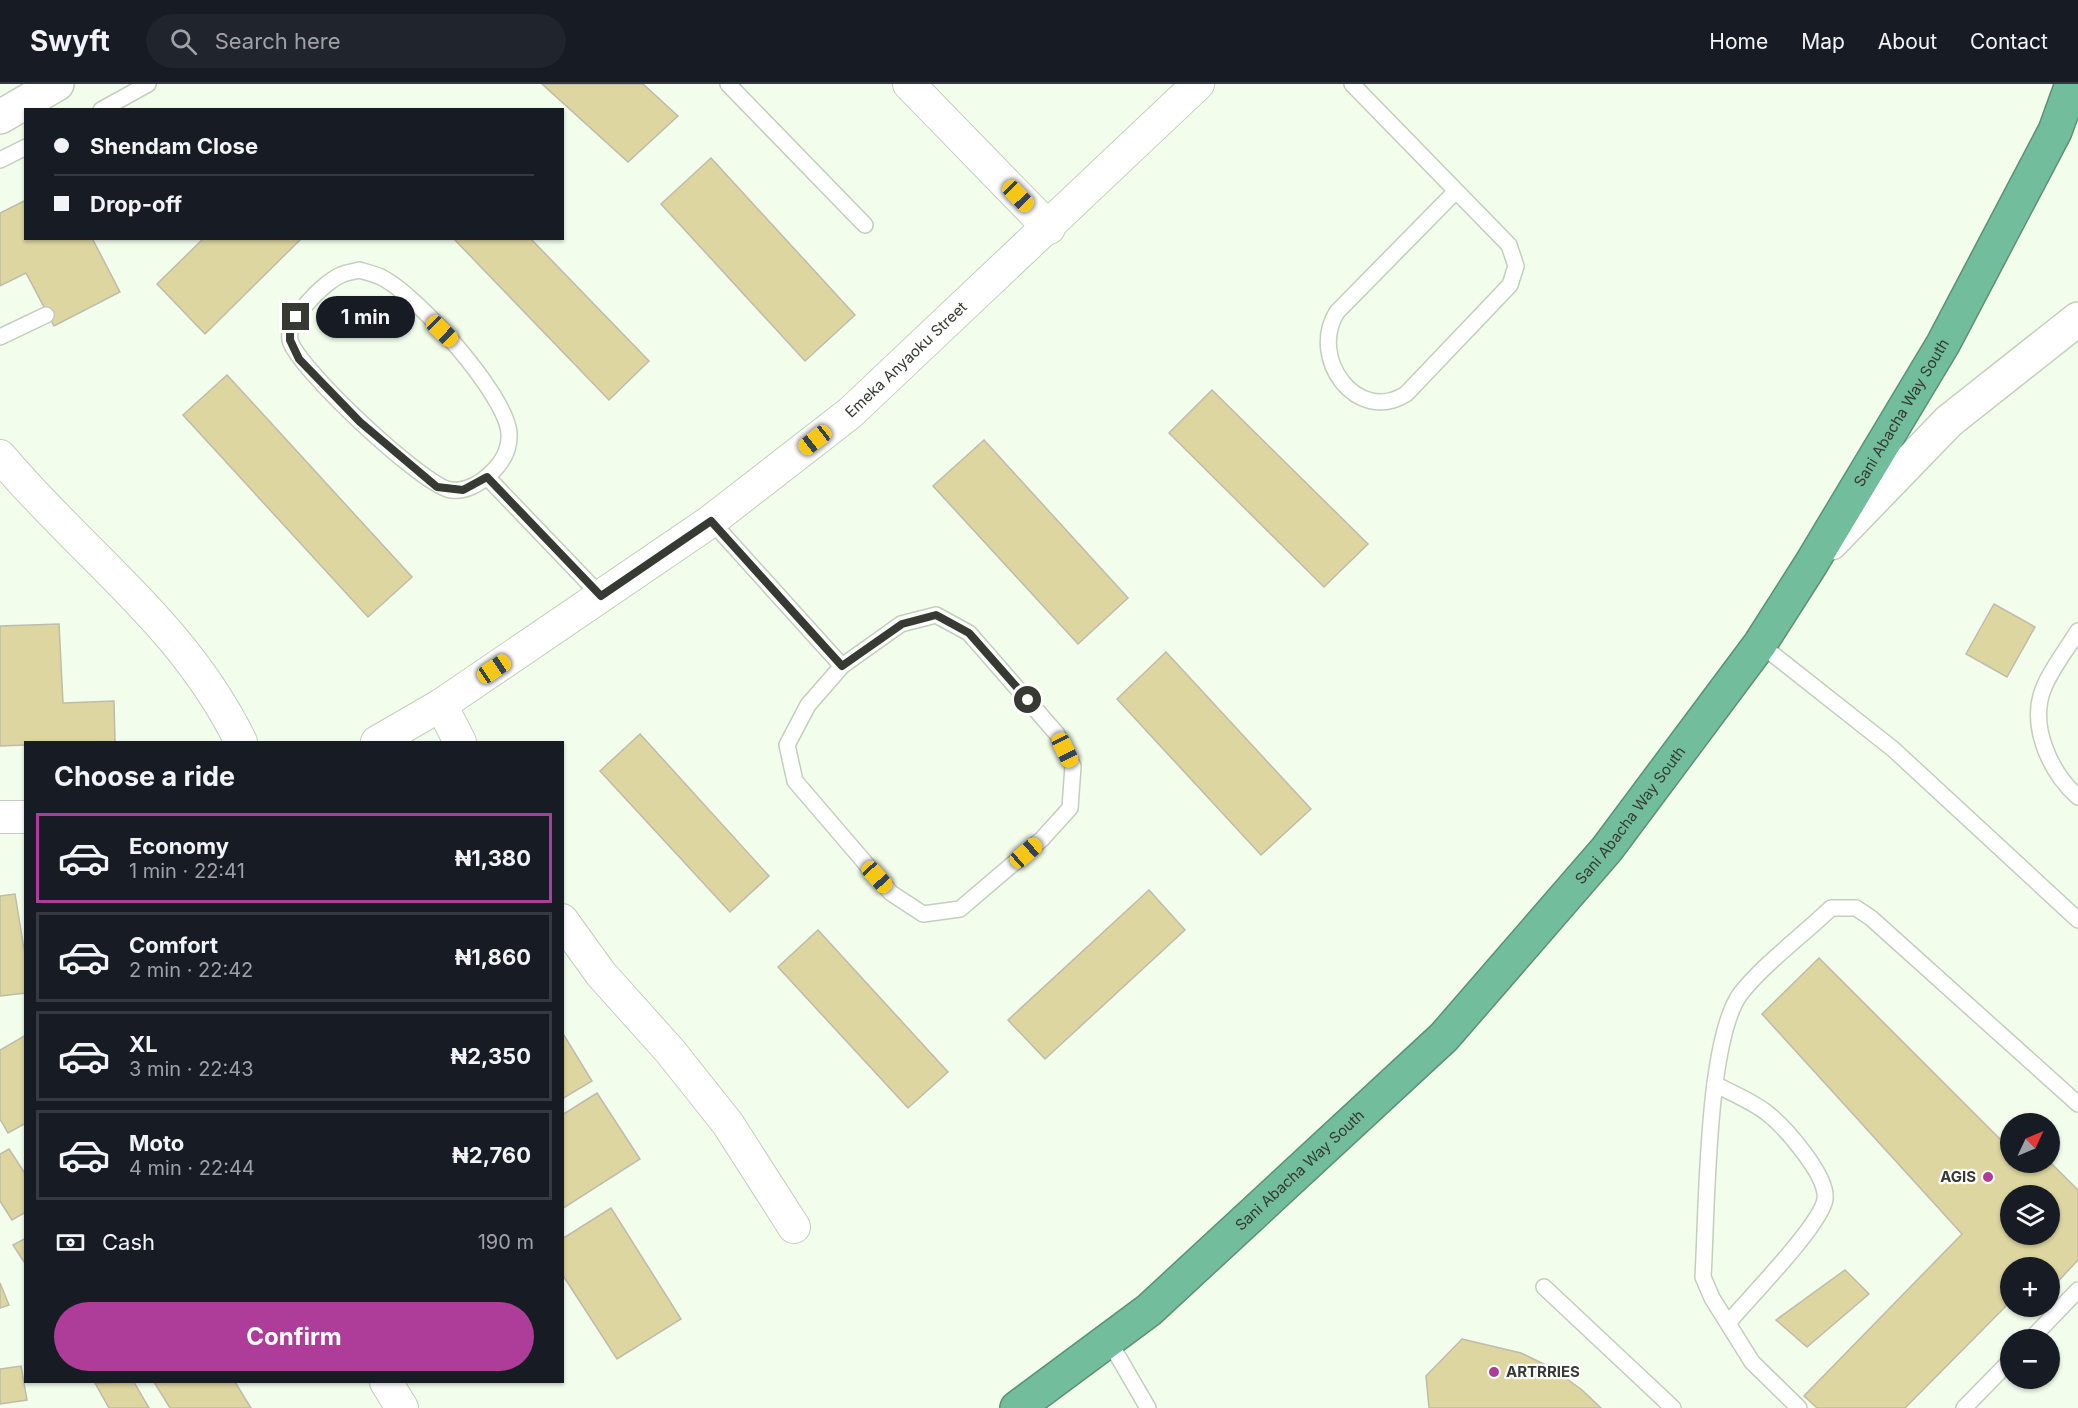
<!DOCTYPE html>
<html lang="en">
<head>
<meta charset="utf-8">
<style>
  body { margin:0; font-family:Inter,sans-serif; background:#20242c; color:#f1f3f6; height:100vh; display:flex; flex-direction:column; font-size:22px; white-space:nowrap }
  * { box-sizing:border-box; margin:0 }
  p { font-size:20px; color:#9ea1a6 }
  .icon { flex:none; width:33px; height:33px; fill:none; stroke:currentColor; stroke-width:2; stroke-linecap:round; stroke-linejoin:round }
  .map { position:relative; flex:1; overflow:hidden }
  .sheet { position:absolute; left:24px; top:657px; width:540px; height:642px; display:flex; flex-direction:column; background:#171b24; border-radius:0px; box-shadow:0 2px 4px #0004 }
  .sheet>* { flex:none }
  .guide { position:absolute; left:24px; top:24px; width:540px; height:132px; border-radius:0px; box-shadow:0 2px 4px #0004; display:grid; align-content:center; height:132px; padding:0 30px; background:#171b24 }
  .needle { width:39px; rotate:46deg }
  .controls { position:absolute; left:2000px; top:1029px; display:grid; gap:12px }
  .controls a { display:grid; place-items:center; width:60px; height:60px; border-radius:50%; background:#171b24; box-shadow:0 2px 4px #0004; font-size:30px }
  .end { position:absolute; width:27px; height:27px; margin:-14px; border:8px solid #363a33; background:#fff; box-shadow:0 0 0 3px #fff }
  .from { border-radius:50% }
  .bubble { position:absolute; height:42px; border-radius:21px; background:#171b24; box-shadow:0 2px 4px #0004; font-size:20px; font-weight:700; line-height:42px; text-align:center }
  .car { position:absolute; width:18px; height:36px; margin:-18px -9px; border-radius:8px; box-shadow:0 0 4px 2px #0007; background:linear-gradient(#f5c518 24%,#345 0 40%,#f5c518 0 76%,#345 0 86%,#f5c518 0) }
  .guide b { display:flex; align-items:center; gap:21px; height:57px; font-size:22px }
  .guide b+b { border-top:2px solid #363941 }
  .guide i { width:15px; height:15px; background:#f1f3f6 }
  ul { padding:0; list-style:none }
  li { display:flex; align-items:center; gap:18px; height:90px; margin:0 12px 9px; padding:0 18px; border:3px solid #363941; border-radius:0px }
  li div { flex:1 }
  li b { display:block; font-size:22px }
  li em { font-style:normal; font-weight:700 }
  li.active { border-color:#ae3d99 }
  li>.icon { width:54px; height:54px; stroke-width:1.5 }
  h2 { padding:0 30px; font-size:27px; line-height:72px }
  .pay { display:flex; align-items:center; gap:15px; height:66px; padding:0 30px; font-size:22px }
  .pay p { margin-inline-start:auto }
  .primary-button { display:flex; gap:12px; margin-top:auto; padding:12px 30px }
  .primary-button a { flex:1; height:69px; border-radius:36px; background:#ae3d99; color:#fff; font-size:24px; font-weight:700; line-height:69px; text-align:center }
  header { display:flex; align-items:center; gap:36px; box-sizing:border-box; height:84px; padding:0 30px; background:#171b24; border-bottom:2px solid #363941 }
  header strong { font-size:28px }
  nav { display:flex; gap:33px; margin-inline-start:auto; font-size:21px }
  .search { width:420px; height:54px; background:#20242c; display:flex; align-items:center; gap:15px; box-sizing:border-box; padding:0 21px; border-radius:33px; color:#9ea1a6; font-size:22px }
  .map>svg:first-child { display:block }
  .building { fill:#ddd6a0; stroke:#bebcaa; stroke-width:1.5; fill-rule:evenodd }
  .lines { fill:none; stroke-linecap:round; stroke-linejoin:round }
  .lane-casing { stroke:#c4cebd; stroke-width:18 }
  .street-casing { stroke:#c4cebd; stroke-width:34 }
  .secondary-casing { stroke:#c4cebd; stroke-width:36 }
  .highway-casing { stroke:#5d9077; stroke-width:36 }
  .lane { stroke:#fff; stroke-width:15 }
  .street { stroke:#fff; stroke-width:32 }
  .secondary { stroke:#fff; stroke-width:33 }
  .highway { stroke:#72be9c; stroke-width:33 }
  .route { stroke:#363a33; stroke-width:8 }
  .poi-dot { fill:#ae3d99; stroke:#fff; stroke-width:2 }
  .labels { text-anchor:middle; stroke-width:4.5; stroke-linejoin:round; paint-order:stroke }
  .street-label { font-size:15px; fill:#363a33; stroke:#fff }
  .poi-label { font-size:15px; font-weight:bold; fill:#363a33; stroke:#fff; text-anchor:end }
</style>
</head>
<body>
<header>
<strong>Swyft</strong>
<div class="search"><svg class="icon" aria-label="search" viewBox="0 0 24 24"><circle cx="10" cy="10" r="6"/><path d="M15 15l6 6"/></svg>Search here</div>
<nav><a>Home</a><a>Map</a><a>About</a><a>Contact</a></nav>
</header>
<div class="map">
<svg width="2078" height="1324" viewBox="0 0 2078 1324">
  <rect width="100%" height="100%" fill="#f3fdec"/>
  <g class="building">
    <path d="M 542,0 L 643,0 L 678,32 L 628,78 Z"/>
    <path d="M 711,74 L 855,231 L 805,277 L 661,120 Z"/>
    <path d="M 26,116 L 26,154 L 92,154 L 120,208 L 54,242 L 26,189 L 0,202 L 0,129 Z"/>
    <path d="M 204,154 L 302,154 L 205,250 L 157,200 Z"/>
    <path d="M 453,154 L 530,154 L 649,277 L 609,316 Z"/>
    <path d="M 227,291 L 412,493 L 368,533 L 183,331 Z"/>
    <path d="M 1212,306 L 1368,460 L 1324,503 L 1169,349 Z"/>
    <path d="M 984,356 L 1128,514 L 1078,560 L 933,402 Z"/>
    <path d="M 1994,520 L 2035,543 L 2007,593 L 1966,570 Z"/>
    <path d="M 59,540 L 63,619 L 114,617 L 115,658 L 26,658 L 26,661 L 0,662 L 0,542 Z"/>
    <path d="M 1166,568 L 1311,725 L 1261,771 L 1117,615 Z"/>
    <path d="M 640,650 L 769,792 L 730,828 L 600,687 Z"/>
    <path d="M 1149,806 L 1185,846 L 1045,975 L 1008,936 Z"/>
    <path d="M 15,810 L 26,877 L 26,909 L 0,912 L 0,812 Z"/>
    <path d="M 818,846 L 948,988 L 908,1024 L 778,883 Z"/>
    <path d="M 1819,874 L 2010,1065 L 2010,1078 L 2026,1081 L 2049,1077 L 2078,1106 L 2078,1176 L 2049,1207 L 2049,1184 L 2010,1184 L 2010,1218 L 1905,1324 L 1817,1324 L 1804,1312 L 1962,1150 L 1762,930 ZM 2010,1112 L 2049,1112 L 2049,1150 L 2010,1150 Z"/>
    <path d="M 562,948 L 592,997 L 562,1015 Z"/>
    <path d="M 26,951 L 26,1039 L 8,1049 L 0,1035 L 0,966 Z"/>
    <path d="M 597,1009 L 640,1075 L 562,1125 L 562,1031 Z"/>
    <path d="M 9,1065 L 26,1091 L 26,1128 L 12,1136 L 0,1117 L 0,1070 Z"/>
    <path d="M 611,1124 L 681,1235 L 617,1275 L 562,1190 L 562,1155 Z"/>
    <path d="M 26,1154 L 26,1181 L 13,1161 Z"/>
    <path d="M 1845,1186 L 1869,1210 L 1807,1263 L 1776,1236 Z"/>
    <path d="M 0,1199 L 9,1221 L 0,1224 Z"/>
    <path d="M 1462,1255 L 1521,1269 L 1552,1284 L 1582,1306 L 1601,1324 L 1429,1324 L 1426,1292 Z"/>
    <path d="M 21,1282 L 27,1316 L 0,1320 L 0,1285 Z"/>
    <path d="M 134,1298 L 149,1324 L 109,1324 L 95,1299 Z"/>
    <path d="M 154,1298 L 235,1298 L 251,1324 L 170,1324 Z"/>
  </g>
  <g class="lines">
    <defs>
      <g id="lane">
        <path d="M 728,0 L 865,141"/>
        <path d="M 1352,0 L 1509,161 L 1516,182 L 1510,201 L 1406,310 C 1357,341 1308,274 1337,228 L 1456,107"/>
        <path d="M 101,26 L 148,0"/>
        <path d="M 0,76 L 26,63"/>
        <path d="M 359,186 C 366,188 374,190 381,193 C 416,210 506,310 509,349 C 510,365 503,378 491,389 C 481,399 466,408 451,406 C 424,403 296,283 290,256 C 286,236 324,198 341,191 C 347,188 353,188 359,186 Z"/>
        <path d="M 0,253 L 46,231"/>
        <path d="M 487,393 L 601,512"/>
        <path d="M 711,437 L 842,582"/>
        <path d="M 936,531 L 969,549 L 1057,650 L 1073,682 L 1070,724 L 1042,755 L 960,825 L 923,830 L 891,809 L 795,697 L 787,661 L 808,621 L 842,582 L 901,540 Z"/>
        <path d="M 2078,547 C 2067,565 2052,584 2044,603 C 2028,641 2050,688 2078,713"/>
        <path d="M 1760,560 L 1893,665 L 2078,836"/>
        <path d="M 1715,1000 C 1731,1009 1752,1017 1767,1029 C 1785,1043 1828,1092 1825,1115 C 1822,1140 1748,1215 1729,1238"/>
        <path d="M 1544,1203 L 1673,1324"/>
        <path d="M 2030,1256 L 2078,1206"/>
        <path d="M 1109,1257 L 1148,1324"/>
        <path d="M 1799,1324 L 1752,1278 L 1712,1214 L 1703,1193 C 1707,1129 1706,955 1741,909 C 1766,878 1802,852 1831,824 L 1856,824 L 1871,834 L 2078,1020"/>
        <path d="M 1964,1324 L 2010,1277"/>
      </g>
      <g id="street">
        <path d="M 909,0 L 1049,144"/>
        <path d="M 0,372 C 83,471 183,539 241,658"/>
        <path d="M 441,621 L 460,658"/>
        <path id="s1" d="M 377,658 L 441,621 L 711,437 L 850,329 L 1198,0"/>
        <path d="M 0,733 L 26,733"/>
        <path d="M 562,836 L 601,890 L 670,967 L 728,1040 L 794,1143"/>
        <path d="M 386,1298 L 402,1324"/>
      </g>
      <g id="secondary">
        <path d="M 0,33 L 57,0"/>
        <path d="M 1831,459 L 1949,337 L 2078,235"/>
      </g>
      <g id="highway">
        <path id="s2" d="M 1017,1324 L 1149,1226 L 1444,953 L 1607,765 L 1760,560 L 1811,480 L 1943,260 L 2055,47 L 2072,0"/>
      </g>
    </defs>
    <use href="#lane" class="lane-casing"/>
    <use href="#street" class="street-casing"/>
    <use href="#secondary" class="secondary-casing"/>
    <use href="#highway" class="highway-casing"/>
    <use href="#lane" class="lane"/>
    <use href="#street" class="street"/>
    <use href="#secondary" class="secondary"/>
    <use href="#highway" class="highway"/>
  </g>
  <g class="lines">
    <path class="route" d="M 296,233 L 290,245 L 290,256 L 299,275 L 360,338 L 437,403 L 463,406 L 487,393 L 601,512 L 711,437 L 842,582 L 902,540 L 936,531 L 969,549 L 1028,616"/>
  </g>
  <g class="poi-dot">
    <circle cx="1988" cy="1093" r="6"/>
    <circle cx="1494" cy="1288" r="6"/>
  </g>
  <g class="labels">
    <g class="street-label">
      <text dy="5" stroke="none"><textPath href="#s1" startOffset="654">Emeka Anyaoku Street</textPath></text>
      <text dy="5" stroke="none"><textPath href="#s2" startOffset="1342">Sani Abacha Way South</textPath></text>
      <text dy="5" stroke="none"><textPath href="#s2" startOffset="856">Sani Abacha Way South</textPath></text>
      <text dy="5" stroke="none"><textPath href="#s2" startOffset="370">Sani Abacha Way South</textPath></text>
    </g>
    <g class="poi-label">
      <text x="1976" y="1098">AGIS</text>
      <text x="1506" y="1293" text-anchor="start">ARTRRIES</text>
    </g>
  </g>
</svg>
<div class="controls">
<a><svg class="needle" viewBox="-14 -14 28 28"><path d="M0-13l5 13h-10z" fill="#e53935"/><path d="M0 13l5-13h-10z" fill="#9ea1a6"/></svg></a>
<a><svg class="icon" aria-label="layers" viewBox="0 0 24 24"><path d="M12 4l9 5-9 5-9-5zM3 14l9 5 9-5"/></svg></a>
<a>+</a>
<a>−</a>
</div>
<i class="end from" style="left:1028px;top:616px"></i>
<i class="end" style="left:296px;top:233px"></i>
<div class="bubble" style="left:316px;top:212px;width:99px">1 min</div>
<i class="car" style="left:1018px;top:112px;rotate:136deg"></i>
<i class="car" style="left:442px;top:247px;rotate:134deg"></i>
<i class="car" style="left:815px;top:356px;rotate:232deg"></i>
<i class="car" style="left:494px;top:585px;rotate:56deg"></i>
<i class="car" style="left:1065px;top:666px;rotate:154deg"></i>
<i class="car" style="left:1026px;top:769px;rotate:49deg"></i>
<i class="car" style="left:877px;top:793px;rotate:138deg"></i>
<div class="guide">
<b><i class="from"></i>Shendam Close</b>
<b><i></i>Drop-off</b>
</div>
<section class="sheet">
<h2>Choose a ride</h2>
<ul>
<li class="active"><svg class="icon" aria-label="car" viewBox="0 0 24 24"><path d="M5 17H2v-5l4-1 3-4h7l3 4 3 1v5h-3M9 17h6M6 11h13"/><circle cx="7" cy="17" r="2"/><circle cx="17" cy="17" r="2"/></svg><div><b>Economy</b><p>1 min · 22:41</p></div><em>₦1,380</em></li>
<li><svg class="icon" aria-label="car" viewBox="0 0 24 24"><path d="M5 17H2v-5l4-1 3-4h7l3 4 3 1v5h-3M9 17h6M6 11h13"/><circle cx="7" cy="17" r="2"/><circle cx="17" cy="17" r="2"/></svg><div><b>Comfort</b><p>2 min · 22:42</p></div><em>₦1,860</em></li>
<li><svg class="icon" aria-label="car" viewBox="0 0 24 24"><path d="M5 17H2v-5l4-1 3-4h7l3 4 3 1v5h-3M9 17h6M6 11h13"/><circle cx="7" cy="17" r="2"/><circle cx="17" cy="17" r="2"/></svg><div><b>XL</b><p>3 min · 22:43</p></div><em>₦2,350</em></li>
<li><svg class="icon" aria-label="car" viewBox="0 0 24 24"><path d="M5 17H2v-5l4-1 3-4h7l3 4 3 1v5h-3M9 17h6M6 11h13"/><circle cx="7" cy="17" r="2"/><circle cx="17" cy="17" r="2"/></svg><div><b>Moto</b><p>4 min · 22:44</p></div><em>₦2,760</em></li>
</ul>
<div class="pay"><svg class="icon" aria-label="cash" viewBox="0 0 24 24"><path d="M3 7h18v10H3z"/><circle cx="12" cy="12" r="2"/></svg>Cash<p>190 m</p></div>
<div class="primary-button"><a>Confirm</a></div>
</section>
</div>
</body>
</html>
